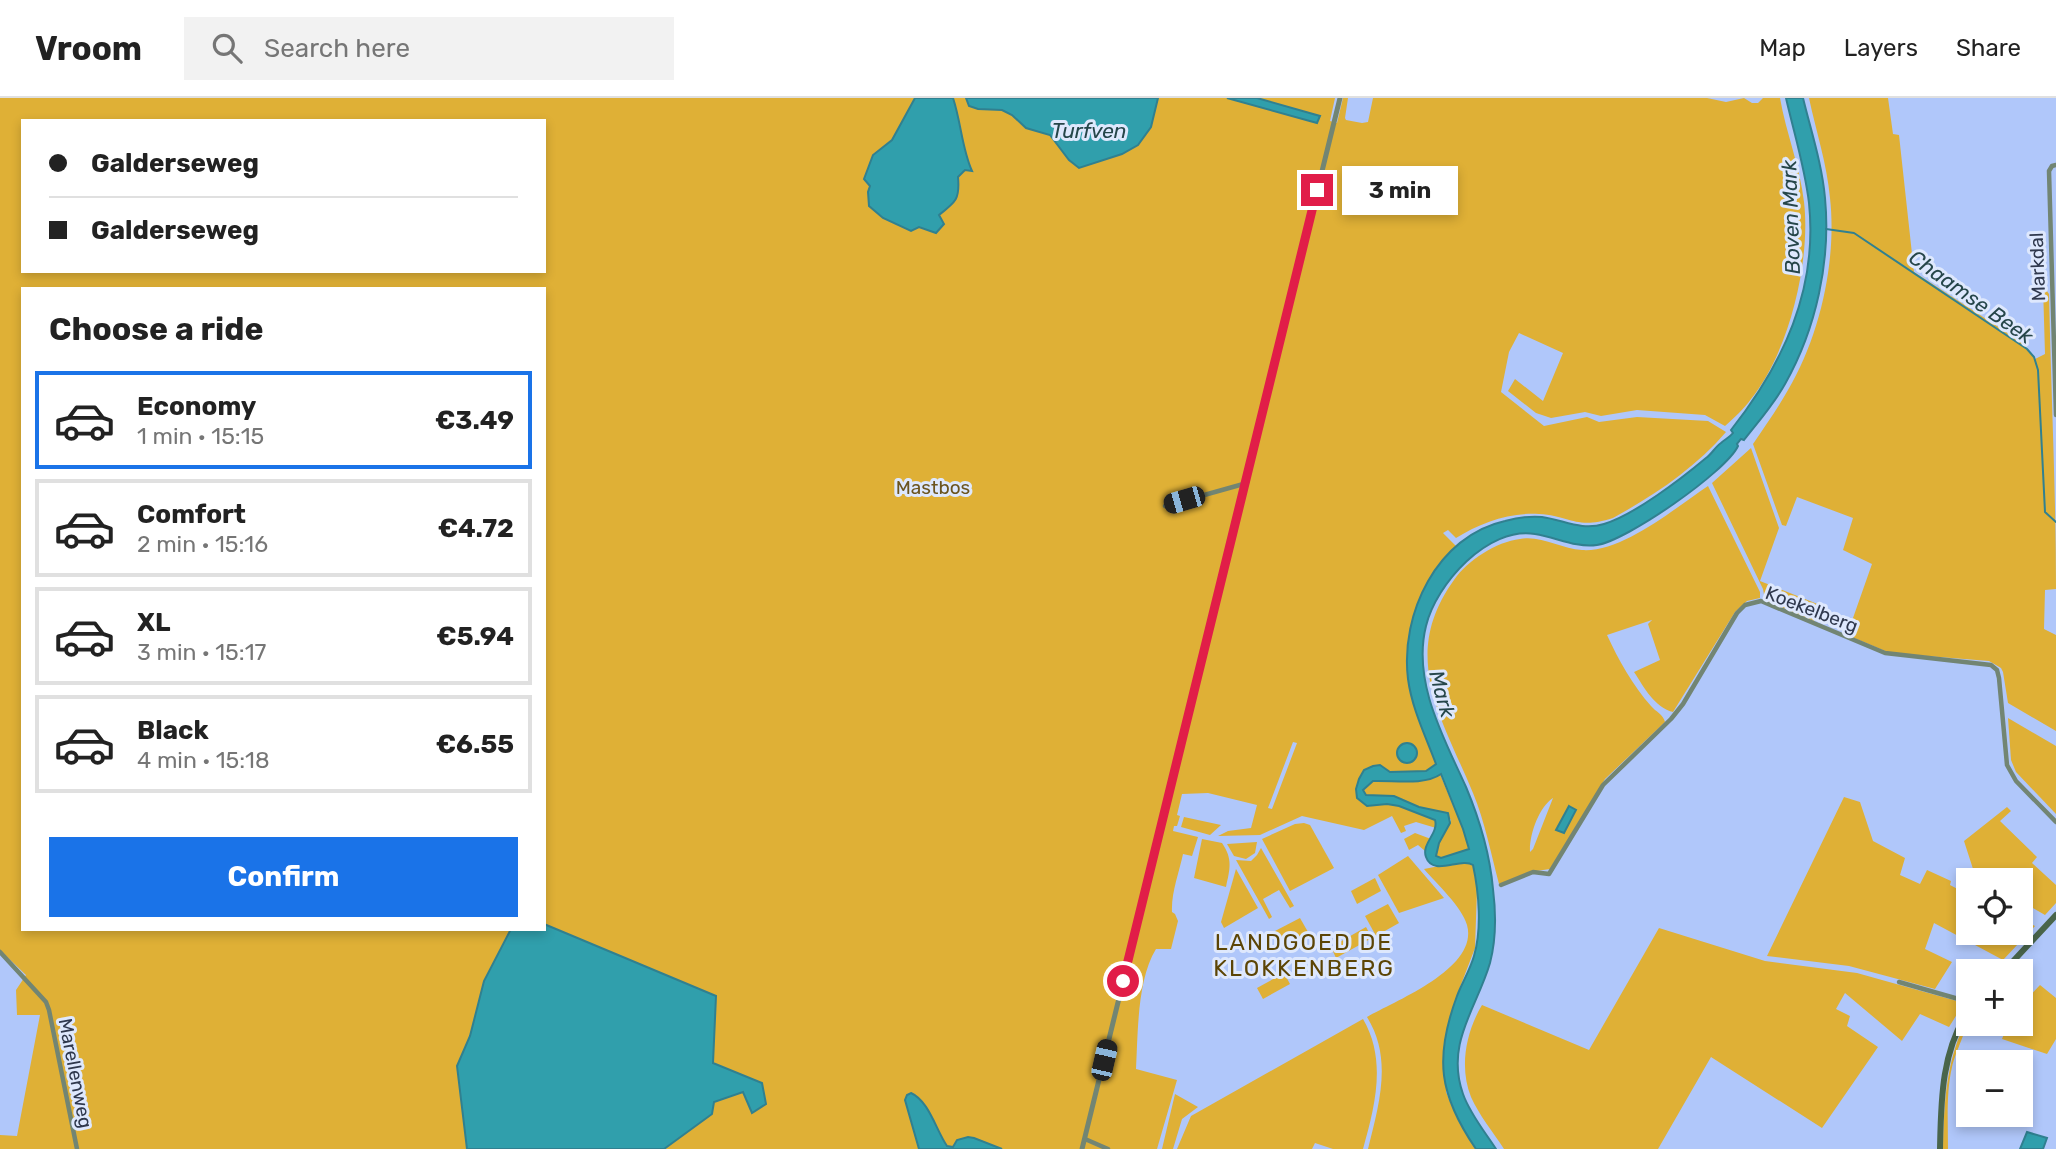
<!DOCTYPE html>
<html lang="en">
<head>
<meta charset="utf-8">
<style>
  body { margin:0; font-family:Rubik,sans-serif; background:#f2f2f2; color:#222; height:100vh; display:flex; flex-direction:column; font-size:26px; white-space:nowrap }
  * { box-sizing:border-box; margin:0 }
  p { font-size:23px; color:#767676 }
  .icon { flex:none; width:38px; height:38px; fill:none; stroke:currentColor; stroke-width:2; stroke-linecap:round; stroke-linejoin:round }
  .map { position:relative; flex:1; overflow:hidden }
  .drawer { position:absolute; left:21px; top:189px; width:525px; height:644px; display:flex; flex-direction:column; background:#fff; border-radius:0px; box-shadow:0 4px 10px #0003 }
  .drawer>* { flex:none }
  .hud { position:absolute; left:21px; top:21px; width:525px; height:154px; border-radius:0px; box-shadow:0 4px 10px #0003; display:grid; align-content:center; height:154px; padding:0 28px; background:#fff }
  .buttons { position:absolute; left:1956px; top:770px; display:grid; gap:14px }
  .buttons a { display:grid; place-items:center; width:77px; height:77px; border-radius:0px; background:#fff; box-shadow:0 4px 10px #0003; font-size:35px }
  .end { position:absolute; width:32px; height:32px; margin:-16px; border:9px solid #e11d48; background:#fff; box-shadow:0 0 0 4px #fff }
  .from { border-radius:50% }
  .bubble { position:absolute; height:49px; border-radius:0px; background:#fff; box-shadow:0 4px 10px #0003; font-size:23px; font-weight:700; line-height:49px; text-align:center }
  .car { position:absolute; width:21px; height:42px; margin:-21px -10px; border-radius:9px; box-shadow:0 0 5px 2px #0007; background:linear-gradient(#222 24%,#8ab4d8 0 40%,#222 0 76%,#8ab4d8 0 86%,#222 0) }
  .hud b { display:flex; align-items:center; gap:24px; height:66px; font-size:26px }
  .hud b+b { border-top:2px solid #e0e0e0 }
  .hud i { width:18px; height:18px; background:#222 }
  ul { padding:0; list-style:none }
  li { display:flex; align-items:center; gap:21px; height:98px; margin:0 14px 10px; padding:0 14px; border:4px solid #e0e0e0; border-radius:0px }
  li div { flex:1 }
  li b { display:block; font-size:26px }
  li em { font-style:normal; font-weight:700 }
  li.selected { border-color:#1a73e8 }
  li>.icon { width:63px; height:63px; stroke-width:1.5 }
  h2 { padding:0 28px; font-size:32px; line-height:84px }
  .action { display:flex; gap:14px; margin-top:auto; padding:14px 28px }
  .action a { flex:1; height:80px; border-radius:0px; background:#1a73e8; color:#fff; font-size:28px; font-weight:700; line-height:80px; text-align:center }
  header { display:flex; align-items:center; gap:42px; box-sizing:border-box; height:98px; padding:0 35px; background:#fff; border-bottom:2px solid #e0e0e0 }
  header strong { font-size:33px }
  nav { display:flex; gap:38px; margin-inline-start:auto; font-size:24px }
  .search { width:490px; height:63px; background:#f2f2f2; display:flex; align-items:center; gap:18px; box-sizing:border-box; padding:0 24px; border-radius:0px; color:#767676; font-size:26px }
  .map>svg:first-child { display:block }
  .green { fill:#dfb036; fill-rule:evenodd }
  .water { fill:#309fac; stroke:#308090; stroke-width:2; fill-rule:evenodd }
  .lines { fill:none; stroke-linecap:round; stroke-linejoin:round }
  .stream { stroke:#308090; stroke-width:2 }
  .minor { stroke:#728573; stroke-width:4.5 }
  .tertiary { stroke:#728573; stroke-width:5 }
  .secondary { stroke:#49654b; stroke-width:6 }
  .route { stroke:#e11d48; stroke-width:9 }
  .labels { text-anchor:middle; stroke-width:6; stroke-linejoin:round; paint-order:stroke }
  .street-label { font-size:19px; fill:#2f384d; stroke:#dee8fd }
  .park-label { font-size:19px; fill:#6b541e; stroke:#dee8fd }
  .water-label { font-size:21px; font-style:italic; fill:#26464a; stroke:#dee8fd }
  .quarter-label { font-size:23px; letter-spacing:2px; fill:#5c4505; stroke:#dee8fd }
</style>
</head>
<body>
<header>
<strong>Vroom</strong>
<div class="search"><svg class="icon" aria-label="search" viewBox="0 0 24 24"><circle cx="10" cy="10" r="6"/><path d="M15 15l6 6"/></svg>Search here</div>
<nav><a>Map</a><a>Layers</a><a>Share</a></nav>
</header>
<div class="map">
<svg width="2056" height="1051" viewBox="0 0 2056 1051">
  <rect width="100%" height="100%" fill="#b0c7fa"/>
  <g class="green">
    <path d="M 0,0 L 1335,0 L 1330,23 L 1337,25 L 1343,0 L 1348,0 L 1345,20 L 1346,22 L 1362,25 L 1368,24 L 1373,0 L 1707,0 L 1726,4 L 1744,0 L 1752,5 L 1758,5 L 1763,0 L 1780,0 C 1786,35 1800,68 1804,104 C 1811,163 1789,254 1751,301 C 1744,311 1734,320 1725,328 L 1705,317 L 1637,312 L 1601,318 L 1585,314 L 1551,320 L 1536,315 L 1508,293 L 1515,281 L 1543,303 L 1563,255 L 1519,235 L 1509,254 L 1501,294 L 1544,328 L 1587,319 L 1599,324 L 1637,319 L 1708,323 L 1726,334 C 1695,370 1655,397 1613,420 C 1576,432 1572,418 1539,416 C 1510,414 1480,425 1456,440 L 1448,432 L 1443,435 L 1457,449 C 1438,462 1426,485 1418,506 C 1396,567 1413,609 1437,666 L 1426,673 L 1390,674 L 1385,673 L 1359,681 L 1356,696 L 1367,708 C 1374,709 1382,705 1389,706 C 1400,708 1429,716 1437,724 L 1436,730 L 1416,724 L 1404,728 L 1406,733 L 1401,735 L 1392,718 L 1364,732 L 1302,718 L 1260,737 L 1218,738 L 1228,733 L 1251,730 L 1257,707 L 1208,695 L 1182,696 L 1177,717 L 1180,718 L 1177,728 L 1174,728 L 1173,733 L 1198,739 L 1192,758 L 1183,756 C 1179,775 1171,795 1172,814 L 1175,816 L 1178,823 L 1171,851 L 1156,851 C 1137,882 1138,935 1136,971 L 1177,982 L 1157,1051 L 0,1051 L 0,1037 L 17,1038 L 40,917 L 17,917 L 16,892 L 26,877 L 0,852 ZM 23,23 L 544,23 L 544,173 L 23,173 ZM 23,191 L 544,191 L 544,831 L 23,831 ZM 1293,644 L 1297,645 L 1272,711 L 1268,710 Z"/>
    <path d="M 1809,0 L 1888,0 L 1893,36 L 1899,37 L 1914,174 L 2023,245 L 2035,261 L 2045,256 L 2043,188 L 2049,196 C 2051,295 2056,393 2056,491 L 2045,492 L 2044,531 L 2056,537 L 2056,633 L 2008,605 L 2003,574 L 2001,570 L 1989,563 L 1890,555 L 1847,537 L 1872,466 L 1843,452 L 1853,420 L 1797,399 L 1786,428 L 1782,427 L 1753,346 C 1765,328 1778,310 1788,292 C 1820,238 1837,162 1830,100 C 1827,66 1816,33 1809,0 Z"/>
    <path d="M 1751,350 L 1779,430 L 1760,483 L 1820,507 L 1814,523 L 1765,502 L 1763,491 L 1712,385 Z"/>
    <path d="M 1708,388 L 1760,494 L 1760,500 L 1747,503 L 1735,514 L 1673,614 C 1654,609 1644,589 1634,574 L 1660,562 L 1648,526 L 1652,522 L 1607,537 C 1618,561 1633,588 1651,608 C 1656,614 1663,616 1665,624 L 1605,681 L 1550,771 L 1536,773 L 1499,786 C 1491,756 1485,724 1473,695 C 1442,620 1399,558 1454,482 C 1468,462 1496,444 1520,441 C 1541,437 1561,451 1582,452 C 1622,455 1675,410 1708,388 ZM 1553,700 L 1533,751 L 1530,754 C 1529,737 1539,709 1553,700 ZM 1569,708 L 1576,713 L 1564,735 L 1556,731 Z"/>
    <path d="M 2008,620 L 2056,648 L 2056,716 L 2016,674 L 2011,662 Z"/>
    <path d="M 1440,676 L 1463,731 L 1469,751 L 1441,760 L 1436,758 L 1439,745 L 1451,722 L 1444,714 L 1419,709 L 1394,698 L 1366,697 L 1363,692 L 1373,683 C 1389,682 1428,687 1440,676 Z"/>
    <path d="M 1844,699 L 1860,704 L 1873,743 L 1905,760 L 1900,777 L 1920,786 L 1927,772 L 1951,783 L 1950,787 L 1969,797 L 1969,835 L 2021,835 L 2021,821 L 2035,828 L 2003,862 L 1934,825 L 1925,851 L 1952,864 L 1935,891 L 1849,868 L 1767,858 Z"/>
    <path d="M 2007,709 L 2011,713 L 2000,723 L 2037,759 L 2032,765 L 2056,787 L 2056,805 L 2045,817 L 2021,803 L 2021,782 L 1988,782 L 1974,774 L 1964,743 Z"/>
    <path d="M 1184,719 L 1221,727 L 1210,737 L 1181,729 Z"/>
    <path d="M 1304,725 L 1310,727 L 1334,770 L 1290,793 L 1262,741 L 1295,726 Z"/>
    <path d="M 1415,735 L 1431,741 L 1425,753 L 1418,747 L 1409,752 L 1404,741 Z"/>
    <path d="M 1202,741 L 1222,745 C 1233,761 1230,771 1226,789 L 1194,780 Z"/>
    <path d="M 1257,744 L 1255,755 L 1246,761 L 1234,758 L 1227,746 Z"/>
    <path d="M 1261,750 L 1294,808 L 1290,810 L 1279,792 L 1263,801 L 1272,819 L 1269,821 L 1236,762 L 1251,763 L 1257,757 Z"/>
    <path d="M 1408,758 L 1444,800 L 1399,815 L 1378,777 Z"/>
    <path d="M 1465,763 L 1473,767 L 1477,792 L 1475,850 L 1457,897 L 1446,994 L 1457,1020 L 1476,1051 L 1368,1051 C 1379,1006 1393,961 1367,919 C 1397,902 1479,870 1467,827 C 1462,809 1437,786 1424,771 Z"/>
    <path d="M 1236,771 L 1258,810 L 1224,830 L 1221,824 Z"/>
    <path d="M 1375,780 L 1381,793 L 1357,806 L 1351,793 Z"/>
    <path d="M 1388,806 L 1399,825 L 1376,838 L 1365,818 Z"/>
    <path d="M 1300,820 L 1308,834 L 1283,847 L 1275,833 Z"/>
    <path d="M 1366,829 L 1372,840 L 1336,860 L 1331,849 Z"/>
    <path d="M 1659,830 L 1765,863 L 1857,875 L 1964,905 L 1949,929 L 1920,916 L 1902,943 L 1845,895 L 1836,911 L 1850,918 L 1847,928 L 1878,949 L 1822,1030 L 1711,959 L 1658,1051 L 1504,1051 C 1493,1034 1479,1017 1471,999 C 1459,969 1466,934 1482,907 L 1589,952 Z"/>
    <path d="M 1284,875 L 1290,886 L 1263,901 L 1257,890 Z"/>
    <path d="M 2040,887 L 2056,900 L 2056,941 L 2047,956 L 2002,941 L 2008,926 L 2021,926 L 2021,900 L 2023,898 L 2027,901 Z"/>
    <path d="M 1969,917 C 1969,927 1955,955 1952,969 C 1946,995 1948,1024 1948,1051 L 1943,1051 C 1944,1003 1946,960 1969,917 Z"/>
    <path d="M 1363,921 C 1387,962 1375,1008 1363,1051 L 1333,1051 L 1315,1045 L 1312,1051 L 1177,1051 L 1191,1018 Z"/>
    <path d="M 1175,996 L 1198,1009 L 1182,1021 L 1173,1051 L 1162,1051 Z"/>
  </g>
  <g class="water">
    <path d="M 915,0 L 953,0 C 961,24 962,51 972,73 L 965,72 L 958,79 C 960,101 956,104 939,117 L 944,126 L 936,135 L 919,129 L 911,133 L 883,120 L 869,108 L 868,94 L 870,88 L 864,81 L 873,57 L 892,42 Z"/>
    <path d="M 966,0 L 1158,0 L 1151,29 L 1138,47 L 1122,56 L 1079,70 L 1069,62 L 1050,37 L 1026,30 L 1012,17 L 1002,12 L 978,11 L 969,8 Z"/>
    <path d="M 1227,0 L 1257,0 L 1320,18 L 1317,25 Z"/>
    <path d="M 1786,0 L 1803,0 C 1811,33 1822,66 1825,100 C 1831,163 1816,231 1785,286 C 1774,306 1758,324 1744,342 L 1741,341 L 1737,346 L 1738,348 C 1726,374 1626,443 1597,447 C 1575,450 1556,439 1535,436 C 1488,428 1436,486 1426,528 C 1412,584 1444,640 1466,689 C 1479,720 1490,758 1493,791 C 1496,815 1496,842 1490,865 C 1477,910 1445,945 1463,996 C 1470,1016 1485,1034 1496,1051 L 1476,1051 C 1439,997 1434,960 1457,898 C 1462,885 1470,872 1474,858 C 1482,831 1479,795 1473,767 C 1461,759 1433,779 1426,759 C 1421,746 1439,735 1435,722 L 1399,708 L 1387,706 L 1367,708 L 1357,700 L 1356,691 L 1359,681 L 1364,672 L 1373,668 L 1380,667 L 1390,674 L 1426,673 L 1436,666 C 1426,639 1412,611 1408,581 C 1400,516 1437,438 1505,423 C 1516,420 1530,418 1542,419 C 1564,422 1581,433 1604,426 C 1634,417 1681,381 1706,360 C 1712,356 1715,349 1721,345 C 1725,341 1729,340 1733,335 L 1731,332 C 1783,266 1818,192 1809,105 C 1805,70 1794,35 1786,0 ZM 1441,676 L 1463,731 L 1469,751 L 1441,760 L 1436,758 L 1439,745 L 1450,725 L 1448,715 L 1419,709 L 1394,698 L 1366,697 L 1363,692 L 1373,683 C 1393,682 1424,688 1441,676 Z"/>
    <circle cx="1407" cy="655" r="10"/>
    <path d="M 1569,708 L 1576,712 L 1564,735 L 1556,732 Z"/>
    <path d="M 544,826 L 716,898 L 713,965 L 762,985 L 766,1006 L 752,1015 L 743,994 L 714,1004 L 712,1016 L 664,1051 L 467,1051 L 457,968 L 470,938 L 484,883 L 511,831 L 544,831 Z"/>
    <path d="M 911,995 C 929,1003 936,1032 947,1048 L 953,1049 L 957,1042 L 968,1039 L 974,1040 L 1002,1051 L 919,1051 L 905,1002 L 907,997 Z"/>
    <path d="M 2027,1034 L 2047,1040 L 2043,1051 L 2020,1051 Z"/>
  </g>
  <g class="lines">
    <path class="stream" d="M 1826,131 L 1854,135 L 2027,251 L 2034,259 L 2038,272 L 2045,414 L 2056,424"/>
    <g class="minor">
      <path d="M 2056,67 L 2052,68 L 2049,73 L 2056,317"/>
      <path d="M 1165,408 L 1247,385"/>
      <path d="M 1501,787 L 1533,774 L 1549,776 L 1603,687 L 1671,621 L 1683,606 L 1737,515 L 1745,507 L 1761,503 L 1885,555 L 1991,567 L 1997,572 L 1999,580 L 2007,667 L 2016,683 L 2056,724"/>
      <path d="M 0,854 L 46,904 L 49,912 L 77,1051"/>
      <path d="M 1899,884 L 1969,904"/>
      <path d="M 1085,1041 L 1108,1051"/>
    </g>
    <path class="tertiary" d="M 1082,1051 L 1340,0"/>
    <g class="secondary">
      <path d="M 2004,873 L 2056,817"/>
      <path d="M 1940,1051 C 1941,1004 1941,953 1969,912"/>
    </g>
  </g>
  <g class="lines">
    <path class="route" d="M 1123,883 L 1317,92"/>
  </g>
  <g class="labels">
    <g class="street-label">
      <text transform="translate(2037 169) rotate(-92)" y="7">Markdal</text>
      <text transform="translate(1812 511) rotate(21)" y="7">Koekelberg</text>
      <text transform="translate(76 975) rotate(79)" y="7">Marellenweg</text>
    </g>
    <g class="park-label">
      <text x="933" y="396">Mastbos</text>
    </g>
    <g class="water-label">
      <text x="1089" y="40">Turfven</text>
      <text transform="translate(1791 119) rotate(-92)" y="7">Boven Mark</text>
      <text transform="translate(1971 199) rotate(35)" y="7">Chaamse Beek</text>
      <text transform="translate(1442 596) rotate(75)" y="7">Mark</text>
    </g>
    <g class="quarter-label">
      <text x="1304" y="852">LANDGOED DE<tspan x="1304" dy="26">KLOKKENBERG</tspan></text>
    </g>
  </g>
</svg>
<div class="buttons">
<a><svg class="icon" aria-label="locate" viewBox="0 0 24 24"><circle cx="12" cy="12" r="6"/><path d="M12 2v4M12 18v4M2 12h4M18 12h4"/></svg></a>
<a>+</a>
<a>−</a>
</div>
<i class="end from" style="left:1123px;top:883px"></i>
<i class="end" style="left:1317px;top:92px"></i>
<div class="bubble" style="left:1342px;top:68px;width:116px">3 min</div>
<i class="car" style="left:1184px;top:402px;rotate:254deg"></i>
<i class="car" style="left:1104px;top:962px;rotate:13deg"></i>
<div class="hud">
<b><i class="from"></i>Galderseweg</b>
<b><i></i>Galderseweg</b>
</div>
<section class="drawer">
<h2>Choose a ride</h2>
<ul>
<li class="selected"><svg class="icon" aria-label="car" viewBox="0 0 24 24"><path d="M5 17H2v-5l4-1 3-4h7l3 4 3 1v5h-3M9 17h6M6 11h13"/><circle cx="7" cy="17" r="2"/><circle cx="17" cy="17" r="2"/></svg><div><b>Economy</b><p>1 min · 15:15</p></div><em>€3.49</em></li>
<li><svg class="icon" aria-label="car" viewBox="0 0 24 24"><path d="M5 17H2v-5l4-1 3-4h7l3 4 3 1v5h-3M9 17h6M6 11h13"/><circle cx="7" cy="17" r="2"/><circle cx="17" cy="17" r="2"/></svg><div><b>Comfort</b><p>2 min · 15:16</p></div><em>€4.72</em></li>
<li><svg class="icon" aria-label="car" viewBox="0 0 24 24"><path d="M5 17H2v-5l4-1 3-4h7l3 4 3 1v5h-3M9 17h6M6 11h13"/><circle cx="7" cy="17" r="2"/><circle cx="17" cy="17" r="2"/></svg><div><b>XL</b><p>3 min · 15:17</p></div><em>€5.94</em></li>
<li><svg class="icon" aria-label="car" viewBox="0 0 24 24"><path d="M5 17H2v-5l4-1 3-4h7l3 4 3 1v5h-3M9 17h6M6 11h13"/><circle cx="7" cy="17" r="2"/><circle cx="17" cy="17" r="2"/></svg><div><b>Black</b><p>4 min · 15:18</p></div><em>€6.55</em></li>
</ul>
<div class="action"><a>Confirm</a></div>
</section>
</div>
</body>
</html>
